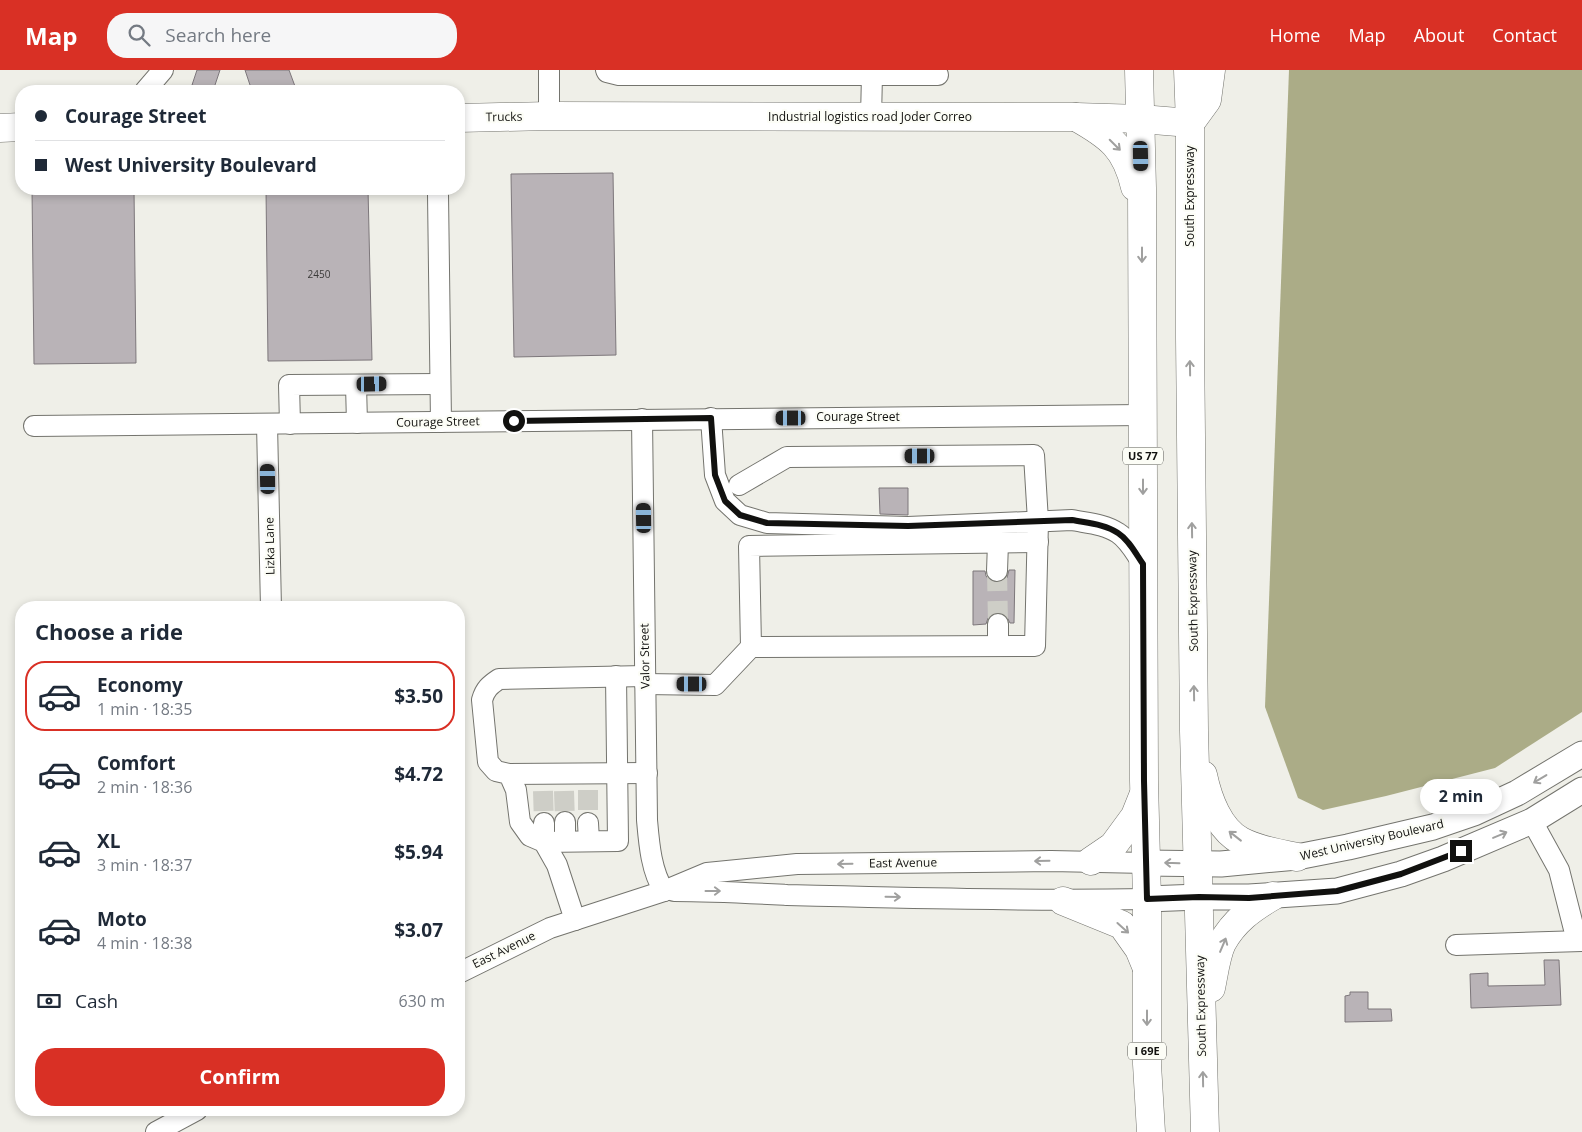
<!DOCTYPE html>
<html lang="en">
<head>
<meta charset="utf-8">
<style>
  body { margin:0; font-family:"Open Sans",sans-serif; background:#f6f6f7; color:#1f2937; height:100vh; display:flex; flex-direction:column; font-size:19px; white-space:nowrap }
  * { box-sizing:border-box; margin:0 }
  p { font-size:16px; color:#747a83 }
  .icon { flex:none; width:28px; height:28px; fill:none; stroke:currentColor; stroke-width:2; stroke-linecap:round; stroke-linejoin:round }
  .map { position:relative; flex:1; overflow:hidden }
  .side { position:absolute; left:15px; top:531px; width:450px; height:515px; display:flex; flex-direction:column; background:#fff; border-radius:20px; box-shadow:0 2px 8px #0003 }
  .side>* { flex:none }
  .hud { position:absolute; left:15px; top:15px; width:450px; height:110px; border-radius:20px; box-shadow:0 2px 8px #0003; display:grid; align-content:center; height:110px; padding:0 20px; background:#fff }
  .end { position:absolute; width:22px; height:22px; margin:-11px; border:6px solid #11110f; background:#fff; box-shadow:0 0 0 2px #fff }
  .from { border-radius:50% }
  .bubble { position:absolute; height:35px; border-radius:18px; background:#fff; box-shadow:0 2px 8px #0003; font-size:16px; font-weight:700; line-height:35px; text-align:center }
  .car { position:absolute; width:15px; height:30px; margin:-15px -8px; border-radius:6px; box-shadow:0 0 4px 1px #0007; background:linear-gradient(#222 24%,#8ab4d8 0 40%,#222 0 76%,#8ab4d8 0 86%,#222 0) }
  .hud b { display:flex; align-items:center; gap:18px; height:48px; font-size:19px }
  .hud b+b { border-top:1px solid #e0e1e3 }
  .hud i { width:12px; height:12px; background:#1f2937 }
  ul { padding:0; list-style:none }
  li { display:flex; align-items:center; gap:15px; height:70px; margin:0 10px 8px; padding:0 10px; border:2px solid transparent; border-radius:20px }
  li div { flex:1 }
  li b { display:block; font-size:19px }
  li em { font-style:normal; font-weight:700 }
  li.selected { border-color:#d93025 }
  li>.icon { width:45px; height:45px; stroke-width:1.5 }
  h2 { padding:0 20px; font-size:22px; line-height:60px }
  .pay { display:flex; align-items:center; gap:12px; height:55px; padding:0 20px; font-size:19px }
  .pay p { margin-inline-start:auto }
  .primary-button { display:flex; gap:10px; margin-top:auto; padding:10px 20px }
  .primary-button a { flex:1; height:58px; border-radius:20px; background:#d93025; color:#fff; font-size:20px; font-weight:700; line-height:58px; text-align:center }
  header { display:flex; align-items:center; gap:30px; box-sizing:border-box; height:70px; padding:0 25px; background:#d93025; color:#fff }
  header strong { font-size:24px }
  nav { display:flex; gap:28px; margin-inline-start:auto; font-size:18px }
  .search { width:350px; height:45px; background:#f6f6f7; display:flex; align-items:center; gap:12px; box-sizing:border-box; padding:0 18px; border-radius:20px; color:#747a83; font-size:19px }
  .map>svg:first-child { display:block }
  .forest { fill:#abac87 }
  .building { fill:#b9b3b7; stroke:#7d777b }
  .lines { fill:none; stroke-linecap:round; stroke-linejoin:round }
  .minor-tunnel { stroke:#cecec7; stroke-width:20; stroke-dasharray:20 10; stroke-linecap:butt }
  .minor-casing { stroke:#74746e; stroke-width:22 }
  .major-casing { stroke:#74746e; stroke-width:27 }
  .highway-casing { stroke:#74746e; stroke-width:29 }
  .minor { stroke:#fff; stroke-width:20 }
  .major { stroke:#fff; stroke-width:25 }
  .highway { stroke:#fff; stroke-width:28 }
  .oneway { stroke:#a0a09f }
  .route { stroke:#11110f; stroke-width:6 }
  .labels { text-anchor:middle; stroke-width:4.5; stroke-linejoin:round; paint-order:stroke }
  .number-label { font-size:10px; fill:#3b3a39 }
  .shield { fill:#fcfdf6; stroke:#585854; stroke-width:1 }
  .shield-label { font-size:11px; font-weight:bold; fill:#11110f }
  .street-label { font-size:12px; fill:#11110f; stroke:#fcfdf6 }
</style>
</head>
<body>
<header>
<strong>Map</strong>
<div class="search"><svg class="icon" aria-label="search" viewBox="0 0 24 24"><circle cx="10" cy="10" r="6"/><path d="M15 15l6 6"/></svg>Search here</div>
<nav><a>Home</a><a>Map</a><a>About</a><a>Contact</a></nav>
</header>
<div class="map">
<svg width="1582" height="1062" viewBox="0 0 1582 1062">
  <rect width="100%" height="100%" fill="#efefe8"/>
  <path class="forest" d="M 1289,0 L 1582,0 L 1582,642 L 1495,698 L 1386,726 L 1323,740 L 1298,728 L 1265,637 Z"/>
  <g class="building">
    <path d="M 197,0 L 220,0 L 213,21 L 192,15 Z"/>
    <path d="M 245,0 L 289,0 L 296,19 L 288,21 L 252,21 Z"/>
    <path d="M 613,103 L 616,285 L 514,287 L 511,104 Z"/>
    <path d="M 32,119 L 134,119 L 136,293 L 34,294 Z"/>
    <path d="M 266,119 L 368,119 L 372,290 L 268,291 Z"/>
    <path d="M 879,418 L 908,418 L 908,445 L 880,444 Z"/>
    <path d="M 1009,500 L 1015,500 L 1014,553 L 1010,553 L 1008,549 L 1004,544 L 998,542 L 993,544 L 988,548 L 986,554 L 973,555 L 973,501 L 985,501 L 986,506 L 990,511 L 997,513 L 1002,512 L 1007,508 Z"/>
    <path d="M 1544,890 L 1559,890 L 1561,935 L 1471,938 L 1470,904 L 1488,903 L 1488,916 L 1545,915 Z"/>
    <path d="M 1350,922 L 1368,922 L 1368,939 L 1391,939 L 1392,951 L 1345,952 L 1345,926 L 1350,925 Z"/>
  </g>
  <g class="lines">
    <g class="minor-tunnel">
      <path d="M 997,501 L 998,554"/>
      <path d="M 588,720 L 588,753"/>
      <path d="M 543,721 L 544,753"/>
      <path d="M 564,721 L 565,752"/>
    </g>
    <defs>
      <g id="minor">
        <path d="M 606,0 L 607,2 L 619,5 L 938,5"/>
        <path d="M 145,21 L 163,0"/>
        <path d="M 549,46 L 549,0"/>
        <path d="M 871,47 L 872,5"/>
        <path d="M 438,124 L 441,352"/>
        <path d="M 356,315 L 357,353"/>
        <path d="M 711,348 L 715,405 L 725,431 L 740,445 L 767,453 L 908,457 L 1072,450 C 1087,453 1105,454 1118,463 C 1129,470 1136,484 1143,494"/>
        <path d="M 642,349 L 647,750 C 649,773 651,801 664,821"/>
        <path d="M 267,354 L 271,538"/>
        <path d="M 290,354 L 289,315 L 440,314"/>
        <path d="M 34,356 L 1143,345"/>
        <path d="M 997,501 L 998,473"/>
        <path d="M 998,554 L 998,576"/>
        <path d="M 751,577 L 749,476 L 1038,472"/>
        <path d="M 645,614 L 715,615 L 751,577 L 1035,576 L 1038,451 L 1034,385 L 787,387 L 739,415"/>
        <path d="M 509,704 L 647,703"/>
        <path d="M 1532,751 L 1559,800 L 1577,871"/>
        <path d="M 565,752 L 565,771"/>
        <path d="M 544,753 L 544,772 L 618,771 L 616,606"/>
        <path d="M 588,753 L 589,771"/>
        <path d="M 674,821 C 712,821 749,823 787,825 C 907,828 1027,831 1147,829"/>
        <path d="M 575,850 L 557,795 L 544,772 L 530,766 L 520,752 L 516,720 L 509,704 L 496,701 L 488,692 L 482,630 C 485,619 490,615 499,609 L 645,606"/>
        <path d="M 1456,875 L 1582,871"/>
        <path d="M 459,903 L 550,858 L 664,821 L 707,803 L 797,794 L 1051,791 L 1146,793"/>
        <path d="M 156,1062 L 197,1040"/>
      </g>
      <g id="major">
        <path d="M 1146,793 L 1221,794 L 1297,787 L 1348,777 L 1433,757 L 1474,743 L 1517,723 L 1582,684"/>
        <path d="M 1147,829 L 1199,827 L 1249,827 L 1337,821 L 1401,804 L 1443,789 L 1532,751 L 1582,720"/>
      </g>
      <g id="highway">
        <path d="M 1139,0 L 1142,118 L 1144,711 L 1147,829 L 1147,994 L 1151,1062"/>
        <path d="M 1188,0 L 1190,53 L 1190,268 L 1194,661 L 1205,1062"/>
        <path d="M 1076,47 C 1110,66 1126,78 1135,117"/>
        <path d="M 459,48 L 549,46 L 1076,47 L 1141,49 L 1190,53"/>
        <path d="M 1191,52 L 1207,30 L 1211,0"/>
        <path d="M 0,58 L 21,57"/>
        <path d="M 1203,705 C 1208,729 1219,759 1241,771 C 1258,780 1278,783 1297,787"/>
        <path d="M 1091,791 L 1113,776 L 1135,746 L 1143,726"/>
        <path d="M 1063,831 L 1122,855 L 1139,879 L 1146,896"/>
        <path d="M 1211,918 C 1214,904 1216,886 1222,873 C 1234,851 1252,838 1273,826"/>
      </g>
    </defs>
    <use href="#minor" class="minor-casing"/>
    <use href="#major" class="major-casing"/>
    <use href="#highway" class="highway-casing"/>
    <use href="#minor" class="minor"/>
    <use href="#major" class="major"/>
    <use href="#highway" class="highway"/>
  </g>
  <defs><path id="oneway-shaft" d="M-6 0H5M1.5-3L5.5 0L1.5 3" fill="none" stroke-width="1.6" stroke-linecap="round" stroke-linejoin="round" transform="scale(1.25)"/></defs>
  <g class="oneway">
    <use href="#oneway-shaft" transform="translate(1115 75) rotate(45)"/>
    <use href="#oneway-shaft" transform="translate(1142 185) rotate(90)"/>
    <use href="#oneway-shaft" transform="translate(1190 298) rotate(-91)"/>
    <use href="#oneway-shaft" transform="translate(1143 417) rotate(90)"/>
    <use href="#oneway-shaft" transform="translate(1192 460) rotate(-91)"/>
    <use href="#oneway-shaft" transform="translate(1194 623) rotate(-91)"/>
    <use href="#oneway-shaft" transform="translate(1540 709) rotate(149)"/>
    <use href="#oneway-shaft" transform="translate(1500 765) rotate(-23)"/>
    <use href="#oneway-shaft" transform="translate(1235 766) rotate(-142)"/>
    <use href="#oneway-shaft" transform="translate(1042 791) rotate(179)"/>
    <use href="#oneway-shaft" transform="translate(1172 793) rotate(-178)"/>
    <use href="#oneway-shaft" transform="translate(845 794) rotate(179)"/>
    <use href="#oneway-shaft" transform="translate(713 821)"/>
    <use href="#oneway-shaft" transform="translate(893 827) rotate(1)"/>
    <use href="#oneway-shaft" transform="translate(1123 858) rotate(42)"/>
    <use href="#oneway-shaft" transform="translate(1223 875) rotate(-67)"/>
    <use href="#oneway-shaft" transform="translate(1147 948) rotate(90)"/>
    <use href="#oneway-shaft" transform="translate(1203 1009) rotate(-91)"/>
  </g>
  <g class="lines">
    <path class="route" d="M 514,351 L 711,348 L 715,405 L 725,431 L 740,445 L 767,453 L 908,456 L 1072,450 C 1087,453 1105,454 1118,463 C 1129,470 1136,484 1143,494 L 1144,711 L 1147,829 L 1199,827 L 1249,828 L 1337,821 L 1401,804 L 1461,781"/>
  </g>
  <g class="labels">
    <g class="number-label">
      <text x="319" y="208">2450</text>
    </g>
    <g class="shield">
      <rect x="1123" y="377.5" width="40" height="17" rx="4"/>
      <rect x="1128" y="972.5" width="38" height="17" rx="4"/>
    </g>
    <g class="shield-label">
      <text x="1143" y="390">US 77</text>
      <text x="1147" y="985">I 69E</text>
    </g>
    <g class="street-label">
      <text transform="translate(504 47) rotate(-1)" y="4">Trucks</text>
      <text x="870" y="51">Industrial logistics road Joder Correo</text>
      <text transform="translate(1190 126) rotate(-90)" y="4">South Expressway</text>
      <text x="858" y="351">Courage Street</text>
      <text transform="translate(438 352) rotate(-1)" y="4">Courage Street</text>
      <text transform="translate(270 476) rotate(-91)" y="4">Lizka Lane</text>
      <text transform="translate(1193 531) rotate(-91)" y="4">South Expressway</text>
      <text transform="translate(645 586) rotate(-91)" y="4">Valor Street</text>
      <text transform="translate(1372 770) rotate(-13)" y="4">West University Boulevard</text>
      <text transform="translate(903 793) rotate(-1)" y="4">East Avenue</text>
      <text transform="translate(504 880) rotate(-26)" y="4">East Avenue</text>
      <text transform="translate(1201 936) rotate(-91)" y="4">South Expressway</text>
    </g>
  </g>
</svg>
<i class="end from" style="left:514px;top:351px"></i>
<i class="end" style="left:1461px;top:781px"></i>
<div class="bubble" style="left:1420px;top:709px;width:82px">2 min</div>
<i class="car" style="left:1141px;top:86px;rotate:179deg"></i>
<i class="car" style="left:372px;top:314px;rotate:89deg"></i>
<i class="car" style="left:791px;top:348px;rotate:270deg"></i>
<i class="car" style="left:920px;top:386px;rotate:270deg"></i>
<i class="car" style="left:268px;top:409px;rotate:359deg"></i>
<i class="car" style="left:644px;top:448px;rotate:359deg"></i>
<i class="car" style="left:692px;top:614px;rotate:270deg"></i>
<div class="hud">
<b><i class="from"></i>Courage Street</b>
<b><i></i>West University Boulevard</b>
</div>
<section class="side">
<h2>Choose a ride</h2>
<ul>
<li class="selected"><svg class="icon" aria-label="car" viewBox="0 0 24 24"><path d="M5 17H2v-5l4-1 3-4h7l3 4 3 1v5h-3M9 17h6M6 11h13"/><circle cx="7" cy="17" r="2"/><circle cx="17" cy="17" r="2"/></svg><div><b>Economy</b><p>1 min · 18:35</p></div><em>$3.50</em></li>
<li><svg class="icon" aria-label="car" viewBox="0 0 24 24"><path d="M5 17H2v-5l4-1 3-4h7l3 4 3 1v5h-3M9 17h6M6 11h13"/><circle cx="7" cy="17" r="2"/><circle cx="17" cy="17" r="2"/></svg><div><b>Comfort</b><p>2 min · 18:36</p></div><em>$4.72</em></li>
<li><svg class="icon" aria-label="car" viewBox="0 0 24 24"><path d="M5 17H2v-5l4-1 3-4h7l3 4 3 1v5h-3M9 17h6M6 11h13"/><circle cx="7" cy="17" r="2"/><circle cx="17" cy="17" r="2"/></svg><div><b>XL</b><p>3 min · 18:37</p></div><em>$5.94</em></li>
<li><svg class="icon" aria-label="car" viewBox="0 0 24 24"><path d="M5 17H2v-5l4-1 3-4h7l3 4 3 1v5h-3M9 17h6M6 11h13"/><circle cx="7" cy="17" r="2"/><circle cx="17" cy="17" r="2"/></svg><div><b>Moto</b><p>4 min · 18:38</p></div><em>$3.07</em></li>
</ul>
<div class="pay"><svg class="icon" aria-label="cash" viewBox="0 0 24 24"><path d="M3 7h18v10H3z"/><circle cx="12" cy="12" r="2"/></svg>Cash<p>630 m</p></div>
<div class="primary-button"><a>Confirm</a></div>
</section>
</div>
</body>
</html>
